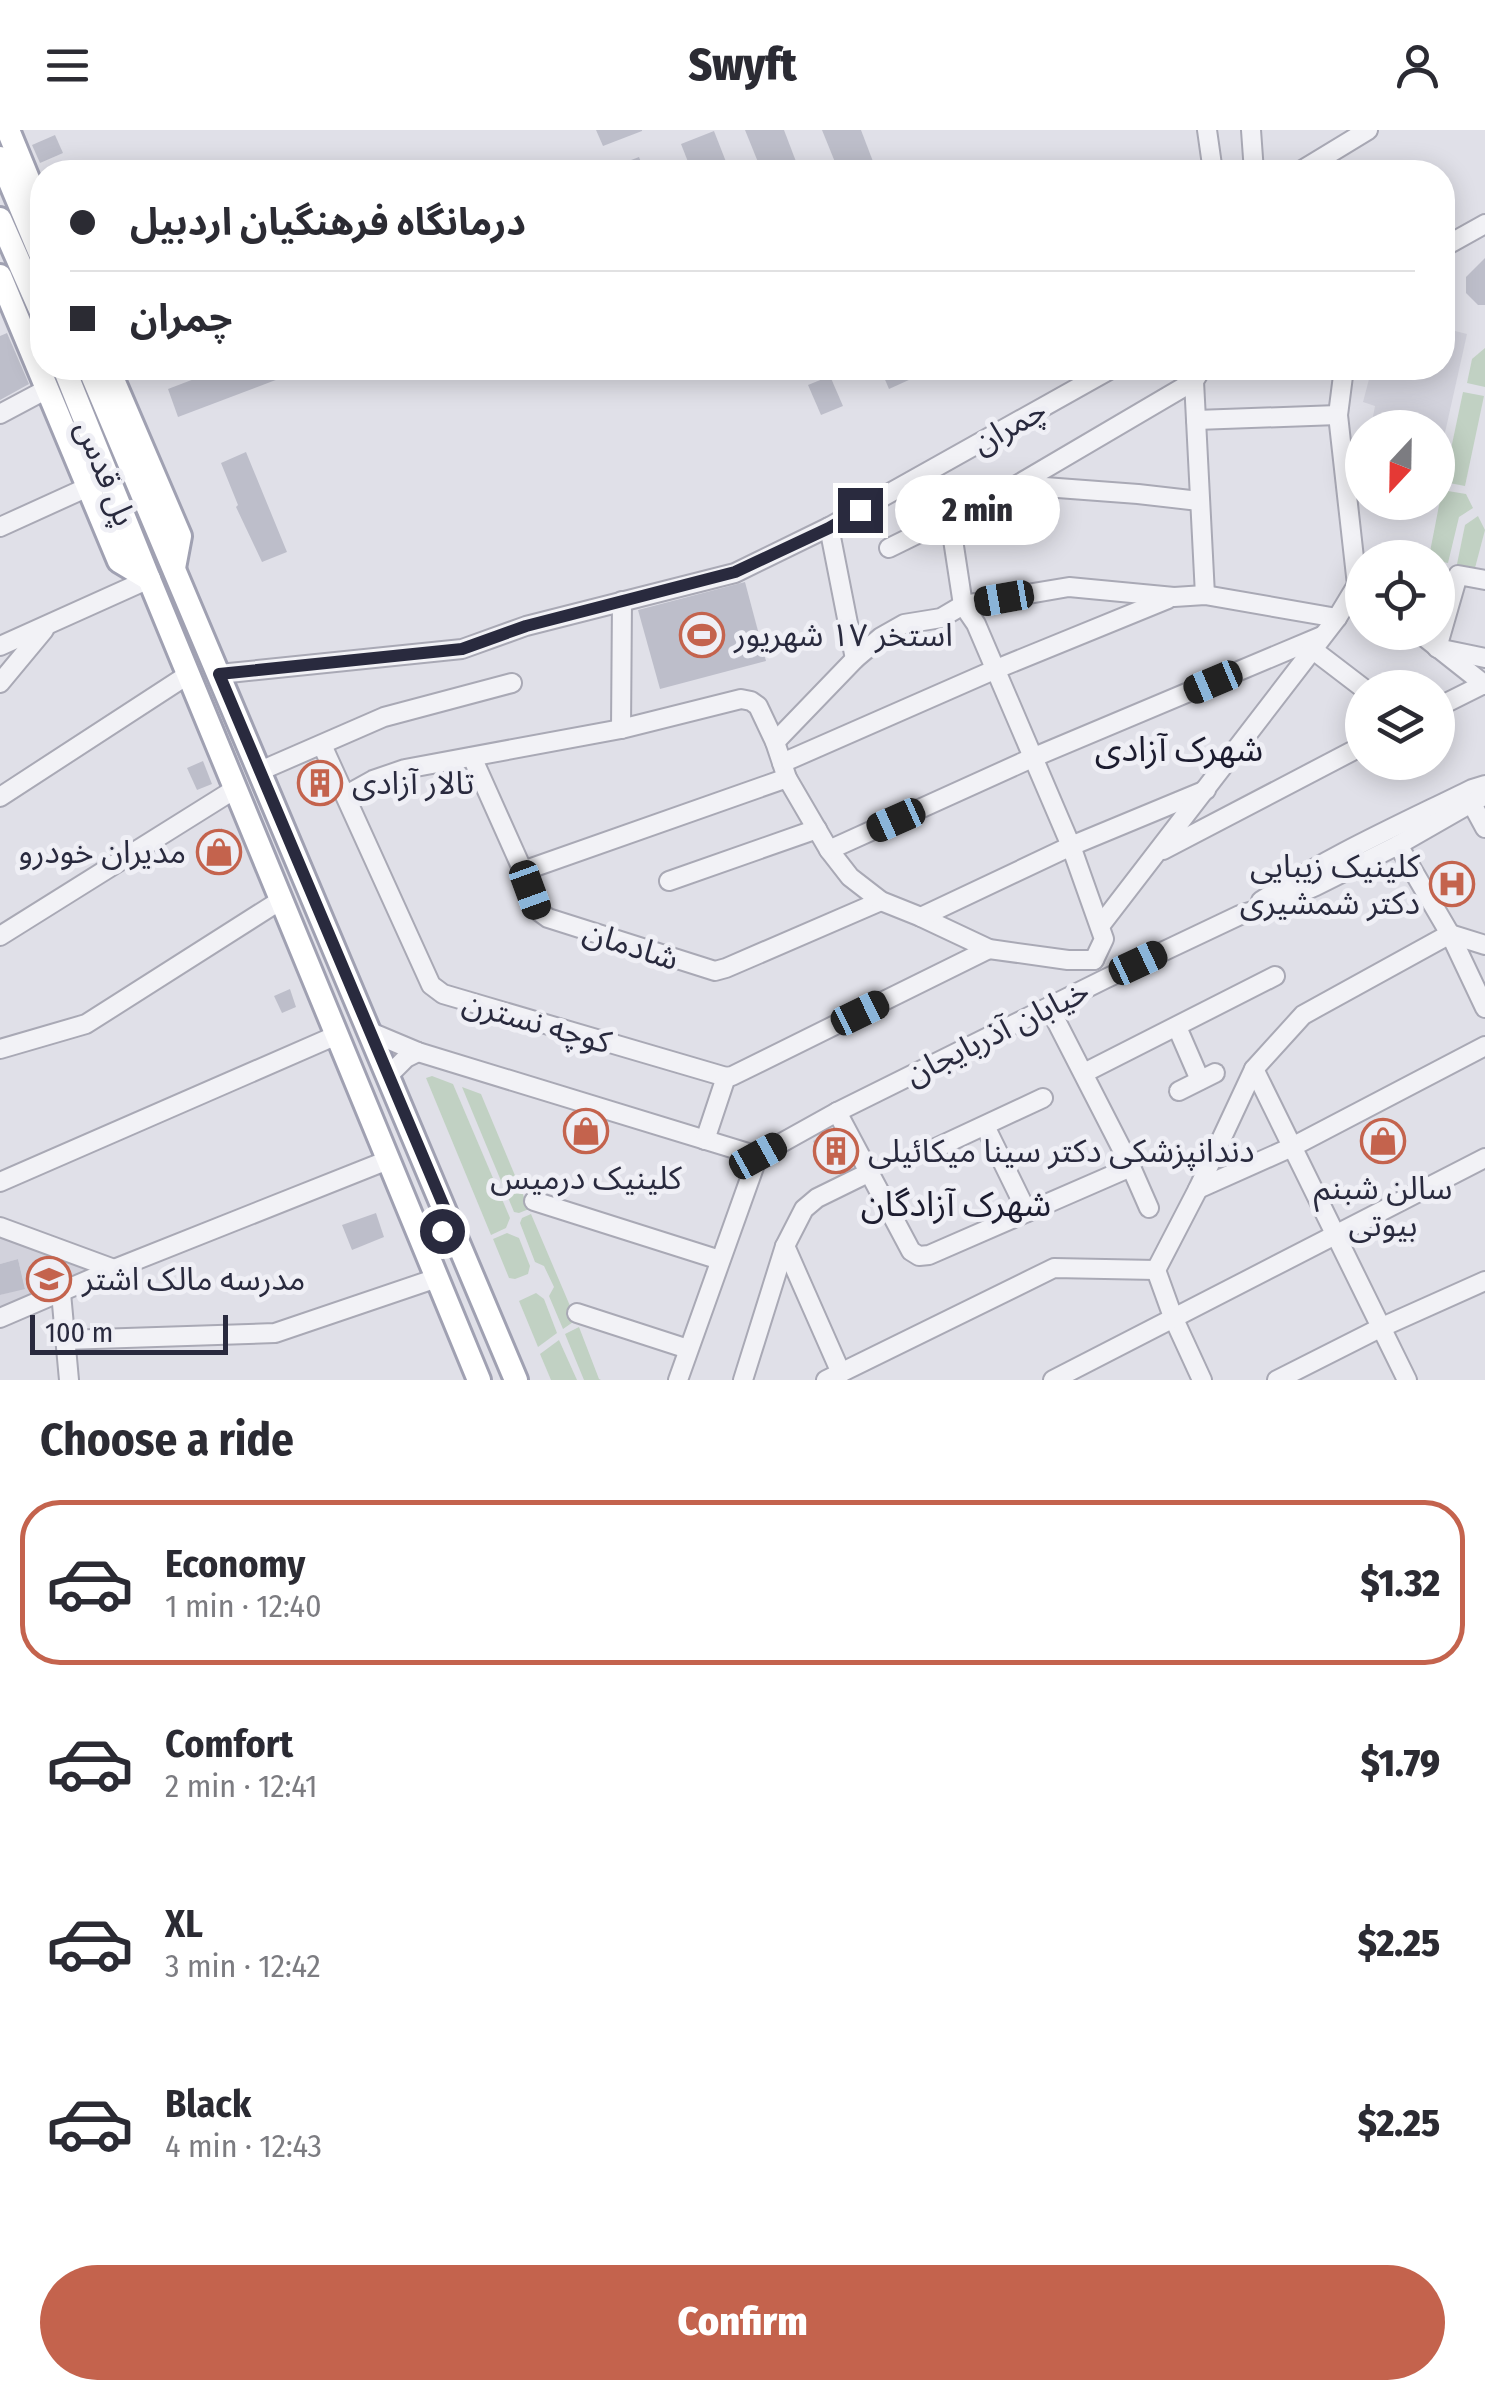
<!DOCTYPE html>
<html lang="en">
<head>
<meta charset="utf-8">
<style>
  body { margin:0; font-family:"Fira Sans Condensed","Noto Sans Arabic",sans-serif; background:#f2f2f3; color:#2b2b33; height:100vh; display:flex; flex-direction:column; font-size:38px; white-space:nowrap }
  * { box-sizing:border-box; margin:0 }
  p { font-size:32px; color:#7c7c81 }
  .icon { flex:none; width:55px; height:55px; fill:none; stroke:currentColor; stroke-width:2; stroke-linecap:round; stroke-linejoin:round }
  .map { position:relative; height:1250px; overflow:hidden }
  .drawer { display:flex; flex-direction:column; background:#fff; flex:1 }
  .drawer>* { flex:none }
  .hud { position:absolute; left:30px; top:30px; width:1425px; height:220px; border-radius:40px; box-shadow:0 5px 25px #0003; display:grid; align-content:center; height:220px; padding:0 40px; background:#fff }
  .needle { width:65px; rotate:202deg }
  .controls { position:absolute; left:1345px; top:280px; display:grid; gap:20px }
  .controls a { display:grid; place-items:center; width:110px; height:110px; border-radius:50%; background:#fff; box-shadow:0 5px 25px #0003; font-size:50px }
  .scale { position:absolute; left:30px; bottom:25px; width:198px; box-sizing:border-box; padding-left:10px; border:5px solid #292a3e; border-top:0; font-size:28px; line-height:35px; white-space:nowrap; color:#292a3e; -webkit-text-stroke:8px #efeff5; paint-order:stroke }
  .end { position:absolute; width:45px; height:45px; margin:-22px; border:12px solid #292a3e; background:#fff; box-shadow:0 0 0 5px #fff }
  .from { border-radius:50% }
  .bubble { position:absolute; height:70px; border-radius:35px; background:#fff; box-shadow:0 5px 25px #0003; font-size:32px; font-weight:800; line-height:70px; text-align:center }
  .car { position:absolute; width:30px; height:60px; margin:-30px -15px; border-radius:12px; box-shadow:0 0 8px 2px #0007; background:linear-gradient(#222 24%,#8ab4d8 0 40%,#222 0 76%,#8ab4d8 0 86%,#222 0) }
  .hud b { display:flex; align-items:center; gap:35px; height:95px; font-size:38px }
  .hud b+b { border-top:2px solid #e1e1e2 }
  .hud i { width:25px; height:25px; background:#2b2b33 }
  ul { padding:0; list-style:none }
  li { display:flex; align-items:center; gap:30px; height:165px; margin:0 20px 15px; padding:0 20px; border:5px solid transparent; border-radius:40px }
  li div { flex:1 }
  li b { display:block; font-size:38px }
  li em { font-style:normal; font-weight:800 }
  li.on { border-color:#c4634d }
  li>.icon { width:90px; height:90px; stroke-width:1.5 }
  h2 { padding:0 40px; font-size:45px; line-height:120px }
  .cta { display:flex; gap:20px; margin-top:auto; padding:20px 40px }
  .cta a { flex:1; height:115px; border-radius:60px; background:#c4634d; color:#fff; font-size:40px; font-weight:800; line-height:115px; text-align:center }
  header { display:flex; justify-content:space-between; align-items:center; height:130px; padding:0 40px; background:#fff; font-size:45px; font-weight:800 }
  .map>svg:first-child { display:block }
  .built { fill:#d2d2dc }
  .green { fill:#c1d1c3 }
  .building { fill:#bdbeca }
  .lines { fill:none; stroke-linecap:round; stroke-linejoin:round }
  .minor-casing { stroke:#a9a9b5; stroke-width:22 }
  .major-casing { stroke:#a0a1b2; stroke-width:28 }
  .minor { stroke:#f2f2f6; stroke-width:18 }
  .major { stroke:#fff; stroke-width:22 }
  .route { stroke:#292a3e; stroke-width:12 }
  .labels { text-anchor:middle; stroke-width:10; stroke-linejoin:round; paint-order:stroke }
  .street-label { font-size:32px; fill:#292a3e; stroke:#efeff5 }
  .poi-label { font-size:32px; fill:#292a3e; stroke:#efeff5; text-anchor:start }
  .neighbourhood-label { font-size:35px; fill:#1c1c2f; stroke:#efeff5 }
</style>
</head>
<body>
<header><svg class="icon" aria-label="menu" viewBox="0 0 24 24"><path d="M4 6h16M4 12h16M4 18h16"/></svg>Swyft<svg class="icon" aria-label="person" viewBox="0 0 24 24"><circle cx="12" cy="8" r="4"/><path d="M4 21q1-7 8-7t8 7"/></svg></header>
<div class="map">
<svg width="1485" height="1250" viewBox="0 0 1485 1250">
  <rect width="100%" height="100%" fill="#e0e0e8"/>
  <g class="built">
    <path d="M 1443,198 L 1467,204 L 1438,334 L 1438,298 L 1371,297 L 1375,276 L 1363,272 L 1372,238 L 1442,238 Z"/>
    <path d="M 0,1105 L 95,1140 L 0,1181 L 0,1165 L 25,1158 L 18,1129 L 0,1134 Z"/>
  </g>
  <g class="green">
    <path d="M 1485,218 L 1485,257 L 1467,253 L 1472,229 Z"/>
    <path d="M 1463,262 L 1484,266 L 1465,356 L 1444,352 Z"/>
    <path d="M 1442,360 L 1466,364 L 1473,378 L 1459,387 L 1448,433 L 1438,431 L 1438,428 L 1429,427 Z"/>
    <path d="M 1478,386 L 1485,400 L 1475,438 L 1457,434 L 1465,395 Z"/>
    <path d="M 432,946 L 453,954 L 510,1088 L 506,1098 L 491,1105 L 426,948 Z"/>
    <path d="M 462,957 L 481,964 L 529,1079 L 519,1083 L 514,1082 Z"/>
    <path d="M 531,1084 L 576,1190 L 563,1199 L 549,1166 L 554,1157 L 544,1136 L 535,1132 L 520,1093 L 522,1088 Z"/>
    <path d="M 507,1103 L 519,1108 L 530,1136 L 528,1144 L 515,1149 L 509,1148 L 493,1109 Z"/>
    <path d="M 536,1163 L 544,1169 L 557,1203 L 538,1217 L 519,1171 Z"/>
    <path d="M 579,1197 L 599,1249 L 601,1250 L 584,1250 L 565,1204 Z"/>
    <path d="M 559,1210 L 577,1250 L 551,1250 L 540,1224 Z"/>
  </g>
  <g class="building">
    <path d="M 596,0 L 642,0 L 642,1 L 603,16 Z"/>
    <path d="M 745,0 L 784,0 L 800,42 L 762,42 Z"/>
    <path d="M 822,0 L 861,0 L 877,42 L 839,42 Z"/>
    <path d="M 714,1 L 730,42 L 692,42 L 681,14 Z"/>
    <path d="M 55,5 L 63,23 L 40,33 L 32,15 Z"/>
    <path d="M 639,27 L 645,42 L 600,42 Z"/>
    <path d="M 1485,128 L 1485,175 L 1478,175 L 1466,163 L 1466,147 Z"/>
    <path d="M 7,203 L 29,254 L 0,270 L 0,206 Z"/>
    <path d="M 223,238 L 277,238 L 281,248 L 178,287 L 168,259 Z"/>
    <path d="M 880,238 L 906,238 L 911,249 L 889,259 Z"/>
    <path d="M 830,246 L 843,276 L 821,285 L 808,255 Z"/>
    <path d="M 246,322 L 287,422 L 262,432 L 236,377 L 238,375 L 221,333 Z"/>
    <path d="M 745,452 L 766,531 L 660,559 L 638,480 Z"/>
    <path d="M 203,631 L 212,654 L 197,660 L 187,638 Z"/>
    <path d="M 318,637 L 331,665 L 309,674 L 297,646 Z"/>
    <path d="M 222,698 L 237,735 L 216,745 L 201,710 Z"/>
    <path d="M 290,859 L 296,877 L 282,883 L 274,866 Z"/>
    <path d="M 830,1001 L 834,1003 L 849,1031 L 828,1042 L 813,1011 Z"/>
    <path d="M 376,1083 L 384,1107 L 352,1120 L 342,1095 Z"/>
    <path d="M 18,1129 L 25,1159 L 0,1165 L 0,1134 Z"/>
  </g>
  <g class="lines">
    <defs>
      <g id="minor">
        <path d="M 1207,0 L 1213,42"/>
        <path d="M 1251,0 L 1254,42"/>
        <path d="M 1299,42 L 1368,0"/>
        <path d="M 1442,118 L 1485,94"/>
        <path d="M 1202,238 L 1194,251 L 1205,465"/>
        <path d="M 1344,238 L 1338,285 L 1357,455 L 1362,459"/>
        <path d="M 0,284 L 47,259"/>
        <path d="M 1196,290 L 1338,285"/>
        <path d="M 1018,355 L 1138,364 L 1199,371"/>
        <path d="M 950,390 L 963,475 L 976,494 L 1071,716 L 1104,809 L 1094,830"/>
        <path d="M 0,397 L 88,357"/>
        <path d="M 829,397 L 855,529"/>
        <path d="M 889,418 L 1017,355 L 1194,251"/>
        <path d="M 1485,450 L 1458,445 L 1437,518 L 1485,528"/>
        <path d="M 1418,502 L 1485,555"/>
        <path d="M 0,516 L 149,449"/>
        <path d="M 1312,519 L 1363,558"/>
        <path d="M 219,544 L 462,519 L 526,496 L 735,443 L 829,397 L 1113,238"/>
        <path d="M 0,553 L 44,500"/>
        <path d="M 1438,577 L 1484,554"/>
        <path d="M 621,599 L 622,471"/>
        <path d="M 775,612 L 855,529 L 881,507 L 904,494 L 941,488 L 963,475 L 1069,457 L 1174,467 L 1205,465 L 1337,488"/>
        <path d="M 322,615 L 431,855 L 443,864 L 726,947"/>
        <path d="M 472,627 L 523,741 L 537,780 L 548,788 L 715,841 L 726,838 L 881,771"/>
        <path d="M 782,633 L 994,540 L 1168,469"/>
        <path d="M 260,641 L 384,587 L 512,553"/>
        <path d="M 346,665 L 373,650 L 405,639 L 621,599 L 741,569 L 751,571 L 758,576 L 775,612 L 787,648 L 829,720 L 850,747 L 881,771 L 921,787 L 989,819 L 1068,830 L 1094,830"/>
        <path d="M 0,667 L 189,544"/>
        <path d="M 1472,674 L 1485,698"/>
        <path d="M 1398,715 L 1450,804 L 1485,878"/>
        <path d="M 829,720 L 1032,628 L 1322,506"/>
        <path d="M 1163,720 L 1362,616"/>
        <path d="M 523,741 L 787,648"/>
        <path d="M 669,751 L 817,699"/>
        <path d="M 1261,771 C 1327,727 1401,694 1472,659 L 1485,655"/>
        <path d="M 921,787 L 1071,716 L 1206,660"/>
        <path d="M 1100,796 L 1337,488 L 1357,455"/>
        <path d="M 0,806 L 235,659"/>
        <path d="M 1049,877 L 1131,1037 L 1149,1078"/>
        <path d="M 1177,897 L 1200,950"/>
        <path d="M 368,901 L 418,922 L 758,1026"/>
        <path d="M 0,919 L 86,894 L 281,770"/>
        <path d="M 1254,939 L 1407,1250"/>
        <path d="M 1084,943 L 1275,846"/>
        <path d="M 388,946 L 406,928 L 418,922"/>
        <path d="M 726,947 L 732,946 L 989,819"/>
        <path d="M 1179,961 L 1215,943"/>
        <path d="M 837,982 L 911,1121 L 919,1126 L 929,1125 L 1131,1037"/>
        <path d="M 985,996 L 1027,1082"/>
        <path d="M 705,1010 L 726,947"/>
        <path d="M 936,1018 L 1043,968"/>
        <path d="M 0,1052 L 337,905"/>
        <path d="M 1198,1059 L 1292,1017 L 1485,916"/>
        <path d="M 534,1071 L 720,1130"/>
        <path d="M 0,1097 L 114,1139"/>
        <path d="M 785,1116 L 841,1243"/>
        <path d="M 1156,1140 L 1173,1187 L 1202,1250"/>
        <path d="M 61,1163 L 69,1250"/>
        <path d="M 577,1183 L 688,1219"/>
        <path d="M 0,1188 L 114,1139 L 388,1030"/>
        <path d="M 65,1210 L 275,1203 L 437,1148"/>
        <path d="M 678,1250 L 758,1026 L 837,982 L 1105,849 L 1240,785 L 1275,774 L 1316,756 L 1398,715 L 1485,665"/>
        <path d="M 743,1250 L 785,1116 L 804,1079 L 817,1068 L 870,1042"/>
        <path d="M 826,1250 L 1054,1138 L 1156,1140 L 1198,1059 L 1254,939 L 1303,885 L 1450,804 L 1485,815"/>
        <path d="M 1053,1250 L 1485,1028"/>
        <path d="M 1277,1250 L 1380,1198 L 1485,1151"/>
      </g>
      <g id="major">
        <path d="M 8,0 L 42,83"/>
        <path d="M 0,28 L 42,128"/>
        <path d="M 0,89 L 42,184"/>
        <path d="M 0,146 L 119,431 L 149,449"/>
        <path d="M 64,238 L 149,449 L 479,1250"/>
        <path d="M 89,238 L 516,1250"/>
        <path d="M 108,238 L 180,406 L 174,438"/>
      </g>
    </defs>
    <use href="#minor" class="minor-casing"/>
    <use href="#major" class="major-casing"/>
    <use href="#minor" class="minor"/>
    <use href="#major" class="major"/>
  </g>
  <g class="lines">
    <path class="route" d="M 442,1101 L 445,1079 L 219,544 L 462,519 L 526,496 L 735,442 L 829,398 L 860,380"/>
  </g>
  <defs>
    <symbol id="stadium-ring" viewBox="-11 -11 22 22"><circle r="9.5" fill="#efeff5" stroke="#c4634d" stroke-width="1.5"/><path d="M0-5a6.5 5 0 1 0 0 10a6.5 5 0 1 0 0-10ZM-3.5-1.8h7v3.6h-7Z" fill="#c4634d"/></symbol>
    <symbol id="building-ring" viewBox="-11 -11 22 22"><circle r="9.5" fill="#efeff5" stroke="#c4634d" stroke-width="1.5"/><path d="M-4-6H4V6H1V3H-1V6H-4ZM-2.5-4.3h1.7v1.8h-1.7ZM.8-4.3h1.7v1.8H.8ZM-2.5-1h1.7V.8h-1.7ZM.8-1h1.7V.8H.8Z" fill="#c4634d"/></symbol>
    <symbol id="shop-ring" viewBox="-11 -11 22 22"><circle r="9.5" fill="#efeff5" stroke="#c4634d" stroke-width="1.5"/><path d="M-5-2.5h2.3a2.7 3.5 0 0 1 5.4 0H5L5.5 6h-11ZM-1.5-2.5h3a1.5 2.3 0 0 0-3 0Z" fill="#c4634d"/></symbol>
    <symbol id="hospital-ring" viewBox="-11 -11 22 22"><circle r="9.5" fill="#efeff5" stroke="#c4634d" stroke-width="1.5"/><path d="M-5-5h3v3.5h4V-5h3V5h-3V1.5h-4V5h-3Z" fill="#c4634d"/></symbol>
    <symbol id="school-ring" viewBox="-11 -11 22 22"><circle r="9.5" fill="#efeff5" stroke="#c4634d" stroke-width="1.5"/><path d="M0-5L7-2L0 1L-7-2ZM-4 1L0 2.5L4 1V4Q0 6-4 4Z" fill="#c4634d"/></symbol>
  </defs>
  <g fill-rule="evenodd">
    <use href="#stadium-ring" x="677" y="480" width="50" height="50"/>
    <use href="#building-ring" x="295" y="628" width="50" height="50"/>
    <use href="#shop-ring" x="194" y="697" width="50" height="50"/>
    <use href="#hospital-ring" x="1427" y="729" width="50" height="50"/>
    <use href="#shop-ring" x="561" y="976" width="50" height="50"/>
    <use href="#shop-ring" x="1358" y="986" width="50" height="50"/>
    <use href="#building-ring" x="811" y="996" width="50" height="50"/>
    <use href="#school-ring" x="24" y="1124" width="50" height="50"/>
  </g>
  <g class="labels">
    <g class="street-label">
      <text transform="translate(1009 296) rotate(-29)" y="11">چمران</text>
      <text transform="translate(106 343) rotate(68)" y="11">پل قدس</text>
      <text transform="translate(631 815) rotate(18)" y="11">شادمان</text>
      <text transform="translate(537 892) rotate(16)" y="11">کوچه نسترن</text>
      <text transform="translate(997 902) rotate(-26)" y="11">خیابان آذربایجان</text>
    </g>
    <g class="poi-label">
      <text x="734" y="516">استخر ١٧ شهریور</text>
      <text x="352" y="664">تالار آزادی</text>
      <text x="186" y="733" text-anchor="end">مدیران خودرو</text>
      <text x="1420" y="747" text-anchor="end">کلینیک زیبایی<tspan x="1420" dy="37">دکتر شمشیری</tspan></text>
      <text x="868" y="1032">دندانپزشکی دکتر سینا میکائیلی</text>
      <text x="586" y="1059" text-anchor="middle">کلینیک درمیس</text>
      <text x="1383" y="1069" text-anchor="middle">سالن شبنم<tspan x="1383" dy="37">بیوتی</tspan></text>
      <text x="82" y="1160">مدرسه مالک اشتر</text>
    </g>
    <g class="neighbourhood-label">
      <text x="1179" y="631">شهرک آزادی</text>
      <text x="956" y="1086">شهرک آزادگان</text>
    </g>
  </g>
</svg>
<div class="controls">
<a><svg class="needle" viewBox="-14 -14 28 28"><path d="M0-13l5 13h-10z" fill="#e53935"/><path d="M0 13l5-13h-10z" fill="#7c7c81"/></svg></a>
<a><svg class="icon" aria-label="locate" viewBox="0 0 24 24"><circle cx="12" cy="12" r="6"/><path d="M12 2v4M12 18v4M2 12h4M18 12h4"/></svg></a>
<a><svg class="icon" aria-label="layers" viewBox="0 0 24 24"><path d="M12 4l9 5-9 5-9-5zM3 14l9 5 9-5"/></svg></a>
</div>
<div class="scale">100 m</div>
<i class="end from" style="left:442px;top:1101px"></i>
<i class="end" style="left:860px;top:380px"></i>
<div class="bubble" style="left:895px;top:345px;width:165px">2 min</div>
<i class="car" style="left:1004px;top:468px;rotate:260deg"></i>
<i class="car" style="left:1213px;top:552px;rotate:247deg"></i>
<i class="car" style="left:896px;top:690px;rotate:246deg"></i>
<i class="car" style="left:530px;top:760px;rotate:160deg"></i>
<i class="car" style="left:1138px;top:833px;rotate:65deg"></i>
<i class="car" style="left:860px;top:883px;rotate:64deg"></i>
<i class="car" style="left:758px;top:1026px;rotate:61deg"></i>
<div class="hud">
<b><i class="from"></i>درمانگاه فرهنگیان اردبیل</b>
<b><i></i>چمران</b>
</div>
</div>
<section class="drawer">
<h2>Choose a ride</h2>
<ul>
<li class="on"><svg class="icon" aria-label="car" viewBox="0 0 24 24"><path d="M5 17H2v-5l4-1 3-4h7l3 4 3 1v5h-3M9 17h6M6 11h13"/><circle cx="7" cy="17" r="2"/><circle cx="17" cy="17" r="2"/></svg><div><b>Economy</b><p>1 min · 12:40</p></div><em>$1.32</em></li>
<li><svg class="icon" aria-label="car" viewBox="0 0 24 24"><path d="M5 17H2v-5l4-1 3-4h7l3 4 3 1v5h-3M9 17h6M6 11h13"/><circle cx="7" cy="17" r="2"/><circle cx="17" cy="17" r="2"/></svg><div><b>Comfort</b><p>2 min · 12:41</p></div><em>$1.79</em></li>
<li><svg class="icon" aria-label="car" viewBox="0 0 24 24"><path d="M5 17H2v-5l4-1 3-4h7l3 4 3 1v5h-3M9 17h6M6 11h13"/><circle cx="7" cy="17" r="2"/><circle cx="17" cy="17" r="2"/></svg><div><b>XL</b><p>3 min · 12:42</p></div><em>$2.25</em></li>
<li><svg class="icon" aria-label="car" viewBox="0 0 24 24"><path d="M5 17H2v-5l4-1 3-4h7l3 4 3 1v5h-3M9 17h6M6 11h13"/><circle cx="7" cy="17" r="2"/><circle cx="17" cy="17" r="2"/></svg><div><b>Black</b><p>4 min · 12:43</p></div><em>$2.25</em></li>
</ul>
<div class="cta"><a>Confirm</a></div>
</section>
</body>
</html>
